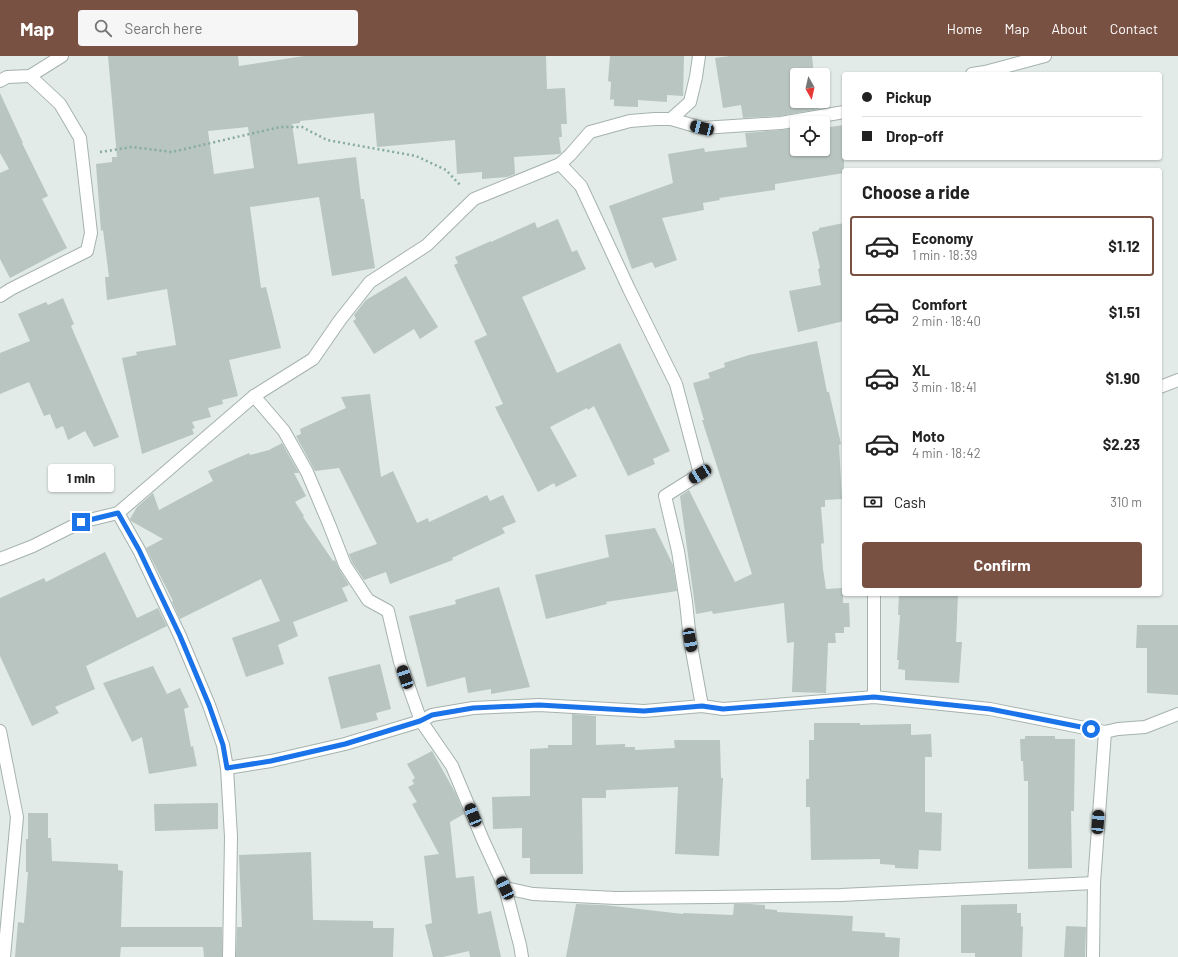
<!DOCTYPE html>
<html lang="en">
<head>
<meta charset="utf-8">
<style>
  body { margin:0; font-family:Barlow,sans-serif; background:#f6f6f6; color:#222; height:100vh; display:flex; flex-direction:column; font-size:15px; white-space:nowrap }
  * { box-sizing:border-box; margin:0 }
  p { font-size:13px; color:#767676 }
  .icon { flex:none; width:22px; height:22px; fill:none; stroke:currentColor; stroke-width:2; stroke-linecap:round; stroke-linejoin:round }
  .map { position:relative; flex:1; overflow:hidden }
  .details { position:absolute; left:842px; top:112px; width:320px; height:428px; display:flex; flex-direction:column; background:#fff; border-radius:4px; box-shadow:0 1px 3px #0004 }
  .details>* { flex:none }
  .banner { position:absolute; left:842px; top:16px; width:320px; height:88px; border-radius:4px; box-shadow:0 1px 3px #0004; display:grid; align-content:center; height:88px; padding:0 20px; background:#fff }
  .needle { width:26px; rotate:172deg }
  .fabs { position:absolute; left:790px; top:12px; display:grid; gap:8px }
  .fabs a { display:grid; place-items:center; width:40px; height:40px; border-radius:4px; background:#fff; box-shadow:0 1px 3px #0004; font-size:20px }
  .end { position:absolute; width:18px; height:18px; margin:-9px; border:5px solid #1a73e8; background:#fff; box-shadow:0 0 0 2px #fff }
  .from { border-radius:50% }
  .bubble { position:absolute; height:28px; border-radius:4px; background:#fff; box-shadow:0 1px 3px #0004; font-size:13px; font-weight:700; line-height:28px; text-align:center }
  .car { position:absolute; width:12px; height:24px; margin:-12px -6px; border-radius:5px; box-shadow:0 0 3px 1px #0007; background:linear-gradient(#222 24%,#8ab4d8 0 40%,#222 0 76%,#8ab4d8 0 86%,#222 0) }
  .banner b { display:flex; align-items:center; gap:14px; height:38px; font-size:15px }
  .banner b+b { border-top:1px solid #e0e0e0 }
  .banner i { width:10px; height:10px; background:#222 }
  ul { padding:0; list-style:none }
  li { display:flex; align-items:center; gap:12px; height:60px; margin:0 8px 6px; padding:0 12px; border:2px solid transparent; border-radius:4px }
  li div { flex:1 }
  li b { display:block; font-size:15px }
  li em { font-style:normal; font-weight:700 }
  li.selected { border-color:#795142 }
  li>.icon { width:36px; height:36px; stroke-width:1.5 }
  h2 { padding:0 20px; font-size:18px; line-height:48px }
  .pay { display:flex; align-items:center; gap:10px; height:44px; padding:0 20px; font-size:15px }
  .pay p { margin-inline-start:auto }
  .cta { display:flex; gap:8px; margin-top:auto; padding:8px 20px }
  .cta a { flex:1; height:46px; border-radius:4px; background:#795142; color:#fff; font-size:16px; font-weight:700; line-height:46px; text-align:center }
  header { display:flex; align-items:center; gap:24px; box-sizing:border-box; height:56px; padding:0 20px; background:#795142; color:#fff }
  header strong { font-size:19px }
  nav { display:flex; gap:22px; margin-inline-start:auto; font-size:14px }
  .search { width:280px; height:36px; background:#f6f6f6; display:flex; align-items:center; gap:10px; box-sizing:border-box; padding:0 14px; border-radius:4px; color:#767676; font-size:15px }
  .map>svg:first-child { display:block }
  .building { fill:#b8c5c0; fill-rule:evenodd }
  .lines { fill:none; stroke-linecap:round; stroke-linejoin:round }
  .street-casing { stroke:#a5b2ae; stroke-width:14 }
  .path { stroke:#86aba1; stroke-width:2.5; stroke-dasharray:2 3; stroke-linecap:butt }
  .street { stroke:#fff; stroke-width:12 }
  .route { stroke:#1a73e8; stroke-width:5 }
</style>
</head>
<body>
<header>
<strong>Map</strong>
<div class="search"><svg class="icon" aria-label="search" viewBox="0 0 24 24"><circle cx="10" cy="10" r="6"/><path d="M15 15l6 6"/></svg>Search here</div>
<nav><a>Home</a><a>Map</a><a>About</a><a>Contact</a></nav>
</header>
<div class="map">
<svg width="1178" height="901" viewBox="0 0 1178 901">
  <rect width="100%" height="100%" fill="#e2ebe7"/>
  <g class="building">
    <path d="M 108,0 L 238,0 L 239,10 L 304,0 L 546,0 L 547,33 L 565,32 L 567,68 L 561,68 L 562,81 L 559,81 L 561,97 L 559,98 L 514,101 L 515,118 L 507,121 L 482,123 L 482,116 L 457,118 L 455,84 L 377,91 L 374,57 L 300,65 L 300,67 L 292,68 L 298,108 L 356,101 L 361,143 L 364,143 L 375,212 L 332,220 L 319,141 L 250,151 L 261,232 L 266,231 L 281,292 L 229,304 L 238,340 L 222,344 L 223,348 L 208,352 L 211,361 L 192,366 L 195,372 L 192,373 L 194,378 L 142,398 L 122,302 L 137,299 L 136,296 L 176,289 L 167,233 L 107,244 L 105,221 L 109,221 L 103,174 L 101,175 L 96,108 L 112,106 L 112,101 L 117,101 ZM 248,71 L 254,112 L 214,118 L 208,75 Z"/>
    <path d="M 610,0 L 684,0 L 683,40 L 667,39 L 667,46 L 638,44 L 638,51 L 614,50 L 614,43 L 610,44 L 611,26 L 608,25 Z"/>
    <path d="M 730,0 L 812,0 L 814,19 L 797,19 L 797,45 L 818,45 L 819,53 L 780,60 L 743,62 L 741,49 L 723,52 L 715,2 Z"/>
    <path d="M 0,37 L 23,87 L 22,87 L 48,140 L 42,143 L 67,192 L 10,222 L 0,203 L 0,117 L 9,113 L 0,97 Z"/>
    <path d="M 844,69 L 844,117 L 775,128 L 775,134 L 719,142 L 720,144 L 703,147 L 704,154 L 662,162 L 677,204 L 655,212 L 652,206 L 632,213 L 609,150 L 673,127 L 668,98 L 704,92 L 705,96 L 747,91 L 745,77 L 781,74 L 797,72 L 797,93 L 823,93 L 823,72 Z"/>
    <path d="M 558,163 L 572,196 L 577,194 L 586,213 L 522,241 L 557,317 L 620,287 L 670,395 L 653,403 L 655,408 L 628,420 L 594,350 L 588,354 L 587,352 L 550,371 L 577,420 L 556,431 L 554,427 L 538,436 L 495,351 L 503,348 L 474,285 L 487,279 L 454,209 L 458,207 L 455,201 L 491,185 L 491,186 L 535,166 L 537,172 Z"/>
    <path d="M 844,167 L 844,265 L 798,276 L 789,235 L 821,229 L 818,213 L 820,212 L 812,176 L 819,174 L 819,172 Z"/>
    <path d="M 406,220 L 438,271 L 420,283 L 414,273 L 374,298 L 353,265 L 356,263 L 354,259 L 366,244 Z"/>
    <path d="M 63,242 L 74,268 L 71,270 L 119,381 L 94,391 L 85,375 L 68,384 L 63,370 L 56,373 L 50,358 L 44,360 L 29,326 L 0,338 L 0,297 L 30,285 L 18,258 L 46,246 L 48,249 Z"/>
    <path d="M 817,285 L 827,336 L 829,336 L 841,388 L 839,389 L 842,443 L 825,444 L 825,451 L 821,451 L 824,487 L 821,488 L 823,513 L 826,533 L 843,532 L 843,547 L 849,547 L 850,571 L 844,571 L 844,577 L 835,577 L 836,587 L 828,587 L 826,637 L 792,636 L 794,586 L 787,587 L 784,547 L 713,558 L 712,555 L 696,558 L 680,440 L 689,434 L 735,526 L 752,518 L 702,364 L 704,364 L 693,327 L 710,322 L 708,317 L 725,311 L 724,307 L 749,299 Z"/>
    <path d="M 370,338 L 381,421 L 393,415 L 417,467 L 428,462 L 429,466 L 487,439 L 490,445 L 503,439 L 516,466 L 502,472 L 505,477 L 452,502 L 453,504 L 390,528 L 386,516 L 364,524 L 352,506 L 349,498 L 377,488 L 339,412 L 315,415 L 296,380 L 301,378 L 300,373 L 346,352 L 341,341 Z"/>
    <path d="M 282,387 L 299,417 L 294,417 L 306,440 L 295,446 L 304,460 L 303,461 L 333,505 L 335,504 L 339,513 L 349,529 L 342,532 L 348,545 L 293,566 L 298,580 L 278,589 L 284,608 L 246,621 L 232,582 L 280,565 L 261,523 L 180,563 L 172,546 L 173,545 L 146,492 L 163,483 L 131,465 L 130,463 L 137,451 L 153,437 L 159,454 L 213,425 L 208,415 L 249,397 L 250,399 L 269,394 Z"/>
    <path d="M 655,472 L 673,509 L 677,535 L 606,546 L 607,548 L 546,563 L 535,519 L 609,501 L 605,479 Z"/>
    <path d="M 105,496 L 137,562 L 158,552 L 167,570 L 86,610 L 95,633 L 55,651 L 59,657 L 32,670 L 0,600 L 0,542 L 44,522 L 46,526 Z"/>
    <path d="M 499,531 L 530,631 L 491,638 L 491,633 L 468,637 L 465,621 L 427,631 L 409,560 L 456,548 L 455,544 Z"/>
    <path d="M 899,538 L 958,538 L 956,586 L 962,586 L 959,627 L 905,624 L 905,614 L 898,613 L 899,604 L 897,604 L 900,559 L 898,559 Z"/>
    <path d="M 1137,569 L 1178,569 L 1178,639 L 1147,637 L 1147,592 L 1136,592 Z"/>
    <path d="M 380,608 L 391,653 L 376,657 L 378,664 L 341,673 L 328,621 Z"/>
    <path d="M 153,610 L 167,638 L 180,632 L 189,651 L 184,653 L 191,691 L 193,690 L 197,710 L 149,718 L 142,681 L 132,686 L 103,627 Z"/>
    <path d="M 572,658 L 596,660 L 596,689 L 625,688 L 625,691 L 635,691 L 635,694 L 675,692 L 674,684 L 720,684 L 721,722 L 723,722 L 719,800 L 675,798 L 678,731 L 606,734 L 606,742 L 582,742 L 583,818 L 530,818 L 530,802 L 522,802 L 522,772 L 493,773 L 492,741 L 530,740 L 530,693 L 548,692 L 548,689 L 572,689 Z"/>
    <path d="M 814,667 L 860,667 L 860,669 L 911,668 L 911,679 L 931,678 L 932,701 L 925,701 L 925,756 L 942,757 L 941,795 L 919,794 L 918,813 L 895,812 L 895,809 L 880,808 L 880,803 L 811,804 L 810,751 L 806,751 L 806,723 L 809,723 L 809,684 L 814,684 Z"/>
    <path d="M 1025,680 L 1055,680 L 1055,683 L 1075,683 L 1074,755 L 1071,755 L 1072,812 L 1028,813 L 1028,725 L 1024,725 L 1023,705 L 1021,705 L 1020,683 L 1025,683 Z"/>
    <path d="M 432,695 L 456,738 L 464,758 L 450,766 L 456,822 L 474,820 L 478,858 L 491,855 L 501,901 L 470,901 L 469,895 L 443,901 L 433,901 L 425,869 L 432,867 L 424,800 L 439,798 L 412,748 L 417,746 L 408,731 L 414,728 L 412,724 L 415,722 L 407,708 Z"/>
    <path d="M 218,747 L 218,773 L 155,775 L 154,748 Z"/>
    <path d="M 28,757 L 48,757 L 48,782 L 51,782 L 52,805 L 118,808 L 118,814 L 123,815 L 121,871 L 222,871 L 222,901 L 204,901 L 203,891 L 121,891 L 120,901 L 15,901 L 18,866 L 24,867 L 28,816 L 26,816 L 26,783 L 28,783 Z"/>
    <path d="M 311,796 L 313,864 L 373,865 L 373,872 L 394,872 L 393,901 L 236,901 L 237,871 L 242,871 L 239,799 Z"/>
    <path d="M 576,848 L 604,849 L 683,858 L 683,857 L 733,859 L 734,848 L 749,848 L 765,849 L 765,853 L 777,854 L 777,856 L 853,860 L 852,875 L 885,877 L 885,881 L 900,882 L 899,901 L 566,901 Z"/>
    <path d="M 1017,848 L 1017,857 L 1021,857 L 1021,870 L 1023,871 L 1022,901 L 975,901 L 975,897 L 961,897 L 961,849 Z"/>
    <path d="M 1066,870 L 1086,871 L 1085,901 L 1064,901 Z"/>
  </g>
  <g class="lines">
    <defs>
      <g id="street">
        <path d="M 972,18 L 985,16 L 1045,0"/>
        <path d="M 0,25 L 7,21 L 30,20 L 62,0"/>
        <path d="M 671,63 L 690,46 L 696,21 L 699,0"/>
        <path d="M 560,108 L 581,130 L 629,233 L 676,328 L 700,418 L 665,440 L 678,495 L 686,546 L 690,584 L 702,650"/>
        <path d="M 0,240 L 11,233 L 87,195 L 91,177 L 80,82 L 60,48 L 30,20"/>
        <path d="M 1160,331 L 1178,324"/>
        <path d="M 254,340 L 284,375 L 307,416 L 329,468 L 345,509 L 368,544 L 388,555 L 400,606 L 421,665 L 452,710 L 483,784 L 505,832 L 533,838 L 616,842 L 712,841 L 841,839 L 1094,827"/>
        <path d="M 118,457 L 139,494 L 180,580 L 209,649 L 223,689 L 227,712 L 231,781 L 229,901"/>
        <path d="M 0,503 L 33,490 L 81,466 L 118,457 L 254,340 L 313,303 L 340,264 L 370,226 L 427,189 L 474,143 L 560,108 L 570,99 L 590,76 L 630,65 L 655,63 L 671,63 L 702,72 L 781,67 L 844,56"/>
        <path d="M 874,538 L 874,641"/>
        <path d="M 0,675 L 17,761 L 4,901"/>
        <path d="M 227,712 L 271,705 L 345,688 L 421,665 L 432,659 L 473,652 L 539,649 L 644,655 L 702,650 L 723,653 L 874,641 L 990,653 L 1105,676 L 1118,673 L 1145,671 L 1178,658"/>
        <path d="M 505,832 L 520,889 L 522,901"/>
        <path d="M 1093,901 L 1094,827 L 1105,676"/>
      </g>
    </defs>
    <use href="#street" class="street-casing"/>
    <path class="path" d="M 100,96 L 132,91 L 172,96 L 280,71 L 302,71 L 327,84 L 416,100 L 446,114 L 461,130"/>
    <use href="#street" class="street"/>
  </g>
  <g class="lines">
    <path class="route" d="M 81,466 L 118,457 L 139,494 L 180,580 L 209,649 L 223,689 L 227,712 L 271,705 L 345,688 L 420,665 L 432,659 L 473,652 L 539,649 L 644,655 L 702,650 L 723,653 L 874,641 L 990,653 L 1091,673"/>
  </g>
</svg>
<div class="fabs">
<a><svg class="needle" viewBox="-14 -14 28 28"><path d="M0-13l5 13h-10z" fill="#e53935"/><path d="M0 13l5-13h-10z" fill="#767676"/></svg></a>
<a><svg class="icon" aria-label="locate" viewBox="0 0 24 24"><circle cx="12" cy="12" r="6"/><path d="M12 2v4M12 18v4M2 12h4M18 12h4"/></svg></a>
</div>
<i class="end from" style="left:1091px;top:673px"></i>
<i class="end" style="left:81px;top:466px"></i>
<div class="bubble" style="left:48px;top:408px;width:66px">1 min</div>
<i class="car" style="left:702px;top:72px;rotate:284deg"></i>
<i class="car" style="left:700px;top:418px;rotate:238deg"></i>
<i class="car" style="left:690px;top:584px;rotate:170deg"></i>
<i class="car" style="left:405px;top:621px;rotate:341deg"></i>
<i class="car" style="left:473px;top:759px;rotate:338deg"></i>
<i class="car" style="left:1098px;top:766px;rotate:4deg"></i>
<i class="car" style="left:505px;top:832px;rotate:335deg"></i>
<div class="banner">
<b><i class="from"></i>Pickup</b>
<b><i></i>Drop-off</b>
</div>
<section class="details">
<h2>Choose a ride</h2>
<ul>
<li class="selected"><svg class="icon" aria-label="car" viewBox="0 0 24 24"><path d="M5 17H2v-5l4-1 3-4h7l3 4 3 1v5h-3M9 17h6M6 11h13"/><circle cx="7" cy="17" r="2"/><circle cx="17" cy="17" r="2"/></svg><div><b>Economy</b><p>1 min · 18:39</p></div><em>$1.12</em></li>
<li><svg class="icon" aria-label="car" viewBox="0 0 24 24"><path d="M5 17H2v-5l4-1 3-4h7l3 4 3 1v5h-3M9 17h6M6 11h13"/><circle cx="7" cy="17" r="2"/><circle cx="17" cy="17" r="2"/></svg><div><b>Comfort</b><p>2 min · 18:40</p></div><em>$1.51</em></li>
<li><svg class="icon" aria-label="car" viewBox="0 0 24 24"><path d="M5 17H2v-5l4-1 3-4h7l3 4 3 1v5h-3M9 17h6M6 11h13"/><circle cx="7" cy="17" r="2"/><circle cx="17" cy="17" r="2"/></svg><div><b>XL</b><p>3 min · 18:41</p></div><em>$1.90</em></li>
<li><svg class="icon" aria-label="car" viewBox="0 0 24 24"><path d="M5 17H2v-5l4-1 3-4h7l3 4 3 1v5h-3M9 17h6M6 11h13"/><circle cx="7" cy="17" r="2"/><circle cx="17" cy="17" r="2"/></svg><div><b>Moto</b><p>4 min · 18:42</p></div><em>$2.23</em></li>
</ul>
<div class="pay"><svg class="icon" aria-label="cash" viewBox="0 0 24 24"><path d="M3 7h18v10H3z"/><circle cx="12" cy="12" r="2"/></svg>Cash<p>310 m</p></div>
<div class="cta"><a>Confirm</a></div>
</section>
</div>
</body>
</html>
